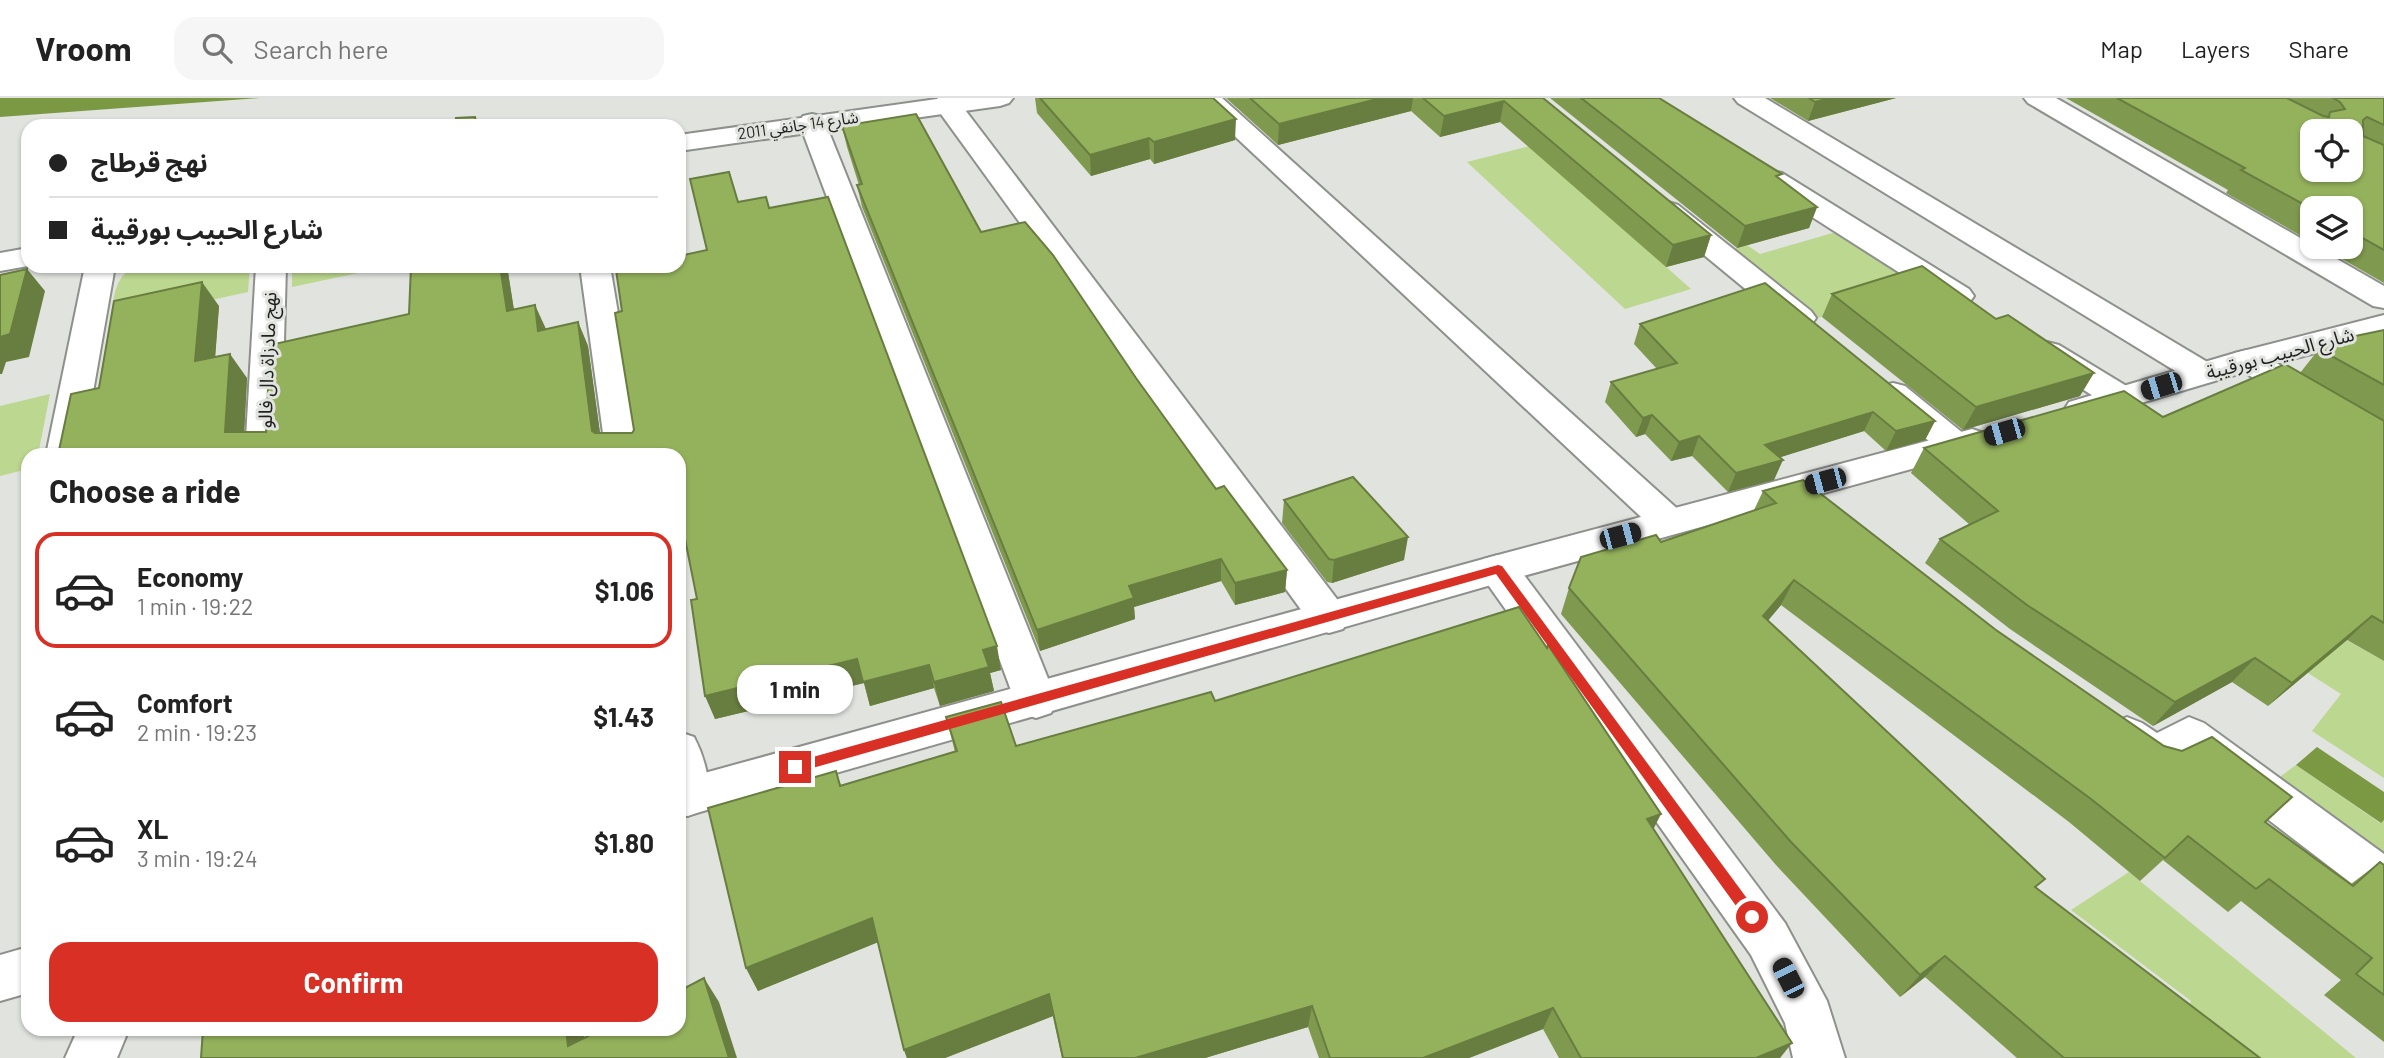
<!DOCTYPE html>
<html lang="en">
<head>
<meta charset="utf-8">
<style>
  body { margin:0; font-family:Barlow,"Noto Sans Arabic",sans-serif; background:#f6f6f6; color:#222; height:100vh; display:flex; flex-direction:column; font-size:26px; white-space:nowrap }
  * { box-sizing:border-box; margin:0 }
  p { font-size:23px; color:#767676 }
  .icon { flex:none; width:38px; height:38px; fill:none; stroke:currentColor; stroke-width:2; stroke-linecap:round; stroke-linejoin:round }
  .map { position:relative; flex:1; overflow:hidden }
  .sheet { position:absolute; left:21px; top:350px; width:665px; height:588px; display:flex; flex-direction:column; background:#fff; border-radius:21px; box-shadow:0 2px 5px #0004 }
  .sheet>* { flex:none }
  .banner { position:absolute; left:21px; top:21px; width:665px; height:154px; border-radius:21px; box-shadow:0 2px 5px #0004; display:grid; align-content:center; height:154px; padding:0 28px; background:#fff }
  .fabs { position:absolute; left:2300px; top:21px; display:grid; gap:14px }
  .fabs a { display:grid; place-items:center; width:63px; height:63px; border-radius:14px; background:#fff; box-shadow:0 2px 5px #0004; font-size:35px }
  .end { position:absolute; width:32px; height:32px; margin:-16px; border:9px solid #d93025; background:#fff; box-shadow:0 0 0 4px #fff }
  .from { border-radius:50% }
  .bubble { position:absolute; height:49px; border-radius:21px; background:#fff; box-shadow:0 2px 5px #0004; font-size:23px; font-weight:700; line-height:49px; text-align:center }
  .car { position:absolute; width:21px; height:42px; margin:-21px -10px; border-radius:9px; box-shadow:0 0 5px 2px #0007; background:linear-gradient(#222 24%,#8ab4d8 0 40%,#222 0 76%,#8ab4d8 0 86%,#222 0) }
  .banner b { display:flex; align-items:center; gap:24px; height:66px; font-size:26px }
  .banner b+b { border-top:2px solid #e0e0e0 }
  .banner i { width:18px; height:18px; background:#222 }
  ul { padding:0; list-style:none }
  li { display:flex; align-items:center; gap:21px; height:116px; margin:0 14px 10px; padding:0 14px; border:4px solid transparent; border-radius:21px }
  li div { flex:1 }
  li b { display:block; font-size:26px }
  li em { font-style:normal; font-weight:700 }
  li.active { border-color:#d93025 }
  li>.icon { width:63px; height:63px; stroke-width:1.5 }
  h2 { padding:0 28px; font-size:32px; line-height:84px }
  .action { display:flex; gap:14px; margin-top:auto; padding:14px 28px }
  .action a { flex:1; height:80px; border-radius:21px; background:#d93025; color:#fff; font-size:28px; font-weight:700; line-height:80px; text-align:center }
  header { display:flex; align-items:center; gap:42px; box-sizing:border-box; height:98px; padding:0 35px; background:#fff; border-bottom:2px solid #e0e0e0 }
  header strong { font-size:33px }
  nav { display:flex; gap:38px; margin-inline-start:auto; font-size:24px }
  .search { width:490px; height:63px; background:#f6f6f6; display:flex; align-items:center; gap:18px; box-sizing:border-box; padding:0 24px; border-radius:21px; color:#767676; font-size:26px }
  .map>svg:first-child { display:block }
  .green { fill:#bcd78f }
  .water { fill:#7b9843 }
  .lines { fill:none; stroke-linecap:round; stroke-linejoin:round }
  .street-casing { stroke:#8e908c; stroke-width:4 }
  .secondary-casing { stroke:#8e908c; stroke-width:4 }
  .primary-casing { stroke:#8e908c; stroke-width:4 }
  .street { fill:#fff; fill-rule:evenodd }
  .secondary { fill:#fff; fill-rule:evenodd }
  .primary { fill:#fff; fill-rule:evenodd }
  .wall { fill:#7f994f }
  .shaded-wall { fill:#687d40 }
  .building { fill:#94b25c; stroke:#687d40; stroke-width:2; fill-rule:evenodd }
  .route { fill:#d93025 }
  .labels { text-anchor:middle; stroke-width:6; stroke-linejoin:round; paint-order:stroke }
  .far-street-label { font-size:16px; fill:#1f1f1e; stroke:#e1e3df }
  .street-label { font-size:19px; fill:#1f1f1e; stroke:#e1e3df }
</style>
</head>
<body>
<header>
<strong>Vroom</strong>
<div class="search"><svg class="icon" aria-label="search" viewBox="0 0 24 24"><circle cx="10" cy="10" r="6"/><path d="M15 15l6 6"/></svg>Search here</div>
<nav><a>Map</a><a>Layers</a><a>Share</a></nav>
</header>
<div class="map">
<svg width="2384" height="960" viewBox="0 0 2384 960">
  <rect width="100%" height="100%" fill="#e1e3df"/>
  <g class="green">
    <path d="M 1530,48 L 1691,191 L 1625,211 L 1467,64 Z"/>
    <path d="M 1836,134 L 1919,188 L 1811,222 L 1729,152 L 1747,147 L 1760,156 Z"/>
    <path d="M 250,168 L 248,194 L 110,224 C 114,203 113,178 135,169 Z"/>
    <path d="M 292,168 L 391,168 L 292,189 Z"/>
    <path d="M 50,296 L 38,357 L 28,357 L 28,371 L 0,378 L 0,308 Z"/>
    <path d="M 2301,517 L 2384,563 L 2384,680 L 2312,633 L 2341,596 L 2308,575 Z"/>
    <path d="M 2296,667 L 2380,725 L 2384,722 L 2384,758 L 2277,681 Z"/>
    <path d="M 2129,774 L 2356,960 L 2227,960 L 2182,924 L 2191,903 L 2071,812 Z"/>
  </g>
  <g class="water">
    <path d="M 0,0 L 260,0 L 0,19 Z"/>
    <path d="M 2317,649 L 2384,694 L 2384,722 L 2381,725 L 2296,667 Z"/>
  </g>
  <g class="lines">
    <defs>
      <g id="street">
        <path d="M 938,0 L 956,0 L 1343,509 L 1349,520 L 1343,531 L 1329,535 L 1315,531 L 938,12 L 934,6 Z"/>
        <path d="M 1194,0 L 1222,0 L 1682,415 L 1688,424 L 1682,433 L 1669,437 L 1656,433 Z"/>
        <path d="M 1734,0 L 1765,0 L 2214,268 L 2219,275 L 2214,282 L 2202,286 L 2190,282 L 1738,5 Z"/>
        <path d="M 2024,0 L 2056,0 L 2384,188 L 2384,210 L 2373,208 L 2028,5 Z"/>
        <path d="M 812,16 L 821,18 L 825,24 L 1057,603 L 1051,615 L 1036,620 L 1021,615 L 1015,603 L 799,24 L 803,18 Z"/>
        <path d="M 1772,73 L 1782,75 L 1969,191 L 1974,198 L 1969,205 L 1958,207 L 1947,205 L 1762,87 L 1758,81 L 1762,75 Z"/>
        <path d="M 1668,104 L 1678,107 L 1811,213 L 1816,220 L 1811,227 L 1800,230 L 1789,227 L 1658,119 L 1654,113 L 1658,107 Z"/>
        <path d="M 580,168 L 610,168 L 642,357 L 606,357 Z"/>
        <path d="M 2047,244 L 2059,247 L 2133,292 L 2138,300 L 2133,308 L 2121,311 L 2109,308 L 2035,261 L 2031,254 L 2035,247 Z"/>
        <path d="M 2247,252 L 2259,255 L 2384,327 L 2384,354 L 2372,350 L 2235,269 L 2231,262 L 2235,255 Z"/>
        <path d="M 1893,285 L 1905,288 L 1969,340 L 1975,348 L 1969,356 L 1957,360 L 1945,356 L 1881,304 L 1876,296 L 1881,288 Z"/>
        <path d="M 1498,457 L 1512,461 L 1785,825 L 1827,903 L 1845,960 L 1793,960 L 1785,925 L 1751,857 L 1484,481 L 1479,471 L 1484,461 Z"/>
        <path d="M 2127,619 L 2142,625 L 2157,635 L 2189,619 L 2204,625 L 2384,756 L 2384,804 L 2368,798 L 2188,660 L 2157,675 C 2137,668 2116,657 2106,637 L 2112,625 Z"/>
        <path d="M 679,634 L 694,639 C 705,660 714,691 704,712 L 688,718 L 679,715 Z"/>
      </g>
      <g id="secondary">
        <path d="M 944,0 L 1013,0 L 1009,5 L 1000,8 L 679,53 L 679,37 Z"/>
        <path d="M 28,150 L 28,168 L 0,173 L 0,155 Z"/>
        <path d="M 85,168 L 115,168 L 82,357 L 46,357 Z"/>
        <path d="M 256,168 L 286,168 L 281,357 L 245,357 Z"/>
        <path d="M 78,931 L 129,931 L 117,960 L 65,960 Z"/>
      </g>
      <g id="primary">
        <path d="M 2384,217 L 2384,237 L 2258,270 L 2081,323 L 2069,320 L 2064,312 L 2069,304 L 2235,255 Z"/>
        <path d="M 1972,331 L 1984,335 L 1989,343 L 1984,351 L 1498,485 L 679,720 L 679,682 L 1498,457 Z"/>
        <path d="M 28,849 L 28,895 L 0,903 L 0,857 Z"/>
      </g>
    </defs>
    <use href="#street" class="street-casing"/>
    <use href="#secondary" class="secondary-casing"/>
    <use href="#primary" class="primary-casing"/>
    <use href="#street" class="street"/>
    <use href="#secondary" class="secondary"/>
    <use href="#primary" class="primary"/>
  </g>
  <g class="wall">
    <path d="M 1035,0 L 1213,0 L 1235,42 L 1154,66 L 1150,61 L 1091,78 L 1037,15 Z"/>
    <path d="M 1226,0 L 1543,0 L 1711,137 L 1704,159 L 1666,169 L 1500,24 L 1440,39 L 1411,13 L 1278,47 Z"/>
    <path d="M 1550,0 L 1659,0 L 1780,81 L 1817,109 L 1809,130 L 1737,150 Z"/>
    <path d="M 1770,0 L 1896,0 L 1808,23 Z"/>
    <path d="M 2066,0 L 2384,0 L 2384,185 L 2321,149 L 2350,149 L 2350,110 L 2312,110 L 2312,144 L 2226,95 L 2228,92 Z"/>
    <path d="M 842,28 L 981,134 L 1136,280 L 1216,391 L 1287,472 L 1285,494 L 1235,507 L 1221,483 L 1134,509 L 1135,521 L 1040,553 L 862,109 L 857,87 L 859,87 L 847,49 Z"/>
    <path d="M 738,104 L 769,110 L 1001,572 L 990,575 L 994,593 L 940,608 L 934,590 L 870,608 L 864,585 L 715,621 L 697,501 L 679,357 L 58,357 L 99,290 L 219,208 L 215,259 L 247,280 L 244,334 L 266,334 L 409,216 L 507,168 L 514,212 L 546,232 L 578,224 L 588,248 L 600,335 L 632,335 L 634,332 L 622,213 L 707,152 Z"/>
    <path d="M 1832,196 L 1996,221 L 2080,298 L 1963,332 L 1822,219 Z"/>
    <path d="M 1640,226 L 1935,323 L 1925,342 L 1886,353 L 1864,333 L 1780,359 L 1774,382 L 1728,394 L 1692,358 L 1671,363 L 1645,336 L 1636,339 L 1605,304 L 1611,284 L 1657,271 L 1634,246 Z"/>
    <path d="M 2384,232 L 2384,563 L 2347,542 L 2268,608 L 2232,584 L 2153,628 L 2010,531 L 1925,465 L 1940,441 L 1970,427 L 1911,375 L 1924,350 L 2163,319 L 2300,275 L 2319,251 Z"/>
    <path d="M 1763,393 L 1996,532 L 2351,786 L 2380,764 L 2384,767 L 2384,944 L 2324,897 L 2341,882 L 2241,803 L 2228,814 L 2163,762 L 2140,783 L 2069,724 L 1781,507 L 1768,522 L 2036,790 L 2260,960 L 2017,960 L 1925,879 L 1900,899 L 1776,767 L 1561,516 L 1569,490 L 1661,444 L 1754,412 Z"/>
    <path d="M 1284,402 L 1404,462 L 1332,485 L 1327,484 L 1282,425 Z"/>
    <path d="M 1215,603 L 1653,731 L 1780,960 L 1559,960 L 1543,931 L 1469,960 L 1319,960 L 1308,929 L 1205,960 L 1062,960 L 1053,918 L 945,960 L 907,960 L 904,952 L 878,844 L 758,893 L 746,870 L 836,673 L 841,687 L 955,654 L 946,619 L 1016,648 Z"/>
  </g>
  <g class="shaded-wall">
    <path d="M 1381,0 L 1413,0 L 1411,13 L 1278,47 L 1279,26 Z"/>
    <path d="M 1830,0 L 1896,0 L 1808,23 L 1815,4 Z"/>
    <path d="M 1504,3 L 1500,24 L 1440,39 L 1444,18 Z"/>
    <path d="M 1236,21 L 1235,42 L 1154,66 L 1154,44 Z"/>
    <path d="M 1149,40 L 1150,61 L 1091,78 L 1090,57 Z"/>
    <path d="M 1817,109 L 1809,130 L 1737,150 L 1745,128 Z"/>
    <path d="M 1711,137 L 1704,159 L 1666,169 L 1673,147 Z"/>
    <path d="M 500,168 L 507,168 L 518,238 L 507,213 Z"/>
    <path d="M 27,171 L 45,193 L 29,259 L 6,264 L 2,276 L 0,276 L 0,239 Z"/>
    <path d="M 202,184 L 219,208 L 213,288 L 195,263 Z"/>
    <path d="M 535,207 L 546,231 L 538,233 Z"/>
    <path d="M 578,224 L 588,248 L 603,357 L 592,333 Z"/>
    <path d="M 230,256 L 247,280 L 243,357 L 225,334 Z"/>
    <path d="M 2094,275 L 2080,298 L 1963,332 L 1976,309 Z"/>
    <path d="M 1873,314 L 1864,333 L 1756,367 L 1765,347 Z"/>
    <path d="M 1652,317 L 1645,336 L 1636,339 L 1643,320 Z"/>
    <path d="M 1935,323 L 1925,342 L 1886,353 L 1896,333 Z"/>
    <path d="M 1699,338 L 1692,358 L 1671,363 L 1679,344 Z"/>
    <path d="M 1783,362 L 1774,382 L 1728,394 L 1736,375 Z"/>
    <path d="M 1408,439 L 1404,462 L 1332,485 L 1334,462 Z"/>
    <path d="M 1221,461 L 1221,483 L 1134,509 L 1135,521 L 1040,553 L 1037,532 L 1129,488 Z"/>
    <path d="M 1287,472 L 1285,494 L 1235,507 L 1235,485 Z"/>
    <path d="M 1794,482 L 1781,507 L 1751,543 L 1763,518 Z"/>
    <path d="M 2372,518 L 2347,542 L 2268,608 L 2292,585 Z"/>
    <path d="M 997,548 L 1001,572 L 990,575 L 994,593 L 940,608 L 934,584 L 983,552 Z"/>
    <path d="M 2255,560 L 2232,584 L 2153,628 L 2175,604 Z"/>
    <path d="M 857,561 L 929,567 L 934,590 L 870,608 L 864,585 L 715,621 L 705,598 Z"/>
    <path d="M 1661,716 L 1649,740 L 1647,721 Z"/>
    <path d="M 872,820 L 881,843 L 758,893 L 746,870 Z"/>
    <path d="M 1945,858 L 1925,879 L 1900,899 L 1920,877 Z"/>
    <path d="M 704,880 L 719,904 L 737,960 L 729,960 Z"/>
    <path d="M 1049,896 L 1053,918 L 945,960 L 907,960 L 904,952 Z"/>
    <path d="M 1312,908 L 1308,929 L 1205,960 L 1135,960 Z"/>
    <path d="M 1553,910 L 1543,931 L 1469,960 L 1423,960 Z"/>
    <path d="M 566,931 L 583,931 L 587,960 L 568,948 Z"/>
    <path d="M 1792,945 L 1780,960 L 1756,960 Z"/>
  </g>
  <g class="building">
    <path d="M 1040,0 L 1213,0 L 1236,21 L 1154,44 L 1149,40 L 1090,57 Z"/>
    <path d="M 1250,0 L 1381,0 L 1279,26 Z"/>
    <path d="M 1423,0 L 1543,0 L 1711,137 L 1673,147 L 1504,3 L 1444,18 Z"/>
    <path d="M 1581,0 L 1659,0 L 1782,76 L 1776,78 L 1817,109 L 1745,128 Z"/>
    <path d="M 1809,0 L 1830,0 L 1815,4 Z"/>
    <path d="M 2117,0 L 2287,0 L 2323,18 L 2329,19 L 2330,14 L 2345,11 L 2340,4 L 2333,0 L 2384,0 L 2384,27 L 2367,19 L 2363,22 L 2363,38 L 2384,47 L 2384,152 L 2350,133 L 2350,110 L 2312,110 L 2312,111 L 2241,72 L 2245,70 ZM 2312,33 L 2350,33 L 2350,72 L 2312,72 Z"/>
    <path d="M 916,16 L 981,134 L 1025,124 L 1053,157 L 1136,280 L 1216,391 L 1224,388 L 1287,472 L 1235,485 L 1221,461 L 1129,488 L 1134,500 L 1037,532 L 857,87 L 862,86 L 842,28 Z"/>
    <path d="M 475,19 L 477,28 L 455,28 L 456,20 Z"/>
    <path d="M 729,74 L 738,104 L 766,99 L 769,110 L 828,99 L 997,548 L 983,552 L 989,569 L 934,584 L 929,567 L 863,584 L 857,561 L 705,598 L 691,502 L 697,501 L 679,411 L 679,357 L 58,357 L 71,296 L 99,290 L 114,203 L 202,184 L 195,263 L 230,256 L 225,334 L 266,334 L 270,247 L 409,216 L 411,168 L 500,168 L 507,213 L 535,207 L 538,233 L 578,224 L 592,333 L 595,335 L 632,335 L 634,332 L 615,215 L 622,213 L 616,172 L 635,168 L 679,168 L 679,158 L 707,152 L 690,81 Z"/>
    <path d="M 1922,168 L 1996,221 L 2008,217 L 2094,275 L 1976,309 L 1832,196 Z"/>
    <path d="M 27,171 L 10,236 L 0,239 L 0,177 Z"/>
    <path d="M 1765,185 L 1935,323 L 1896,333 L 1873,314 L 1765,347 L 1783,362 L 1736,375 L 1699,338 L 1679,344 L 1652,317 L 1643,320 L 1611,284 L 1677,265 L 1640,226 Z"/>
    <path d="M 2384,232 L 2384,287 L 2319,251 L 2341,241 Z"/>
    <path d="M 2285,266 L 2384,323 L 2384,525 L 2372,518 L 2292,585 L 2255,560 L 2175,604 L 2027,507 L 1940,441 L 1998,413 L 1924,350 L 2124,293 L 2163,319 Z"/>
    <path d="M 1353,379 L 1408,439 L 1334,462 L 1329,461 L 1284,402 Z"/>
    <path d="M 1803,382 L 1996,532 L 2164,648 L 2182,653 L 2212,639 L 2292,699 L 2265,724 L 2353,788 L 2380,764 L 2384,767 L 2384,897 L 2356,876 L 2372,860 L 2269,781 L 2256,791 L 2188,738 L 2165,760 L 2091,701 L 1794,482 L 1763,518 L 2045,781 L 2035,789 L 2260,960 L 2064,960 L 1945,858 L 1920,877 L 1791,744 L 1569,490 L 1581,459 L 1656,437 L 1661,444 L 1776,405 L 1763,393 Z"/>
    <path d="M 1519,509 L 1547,550 L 1548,547 L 1661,716 L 1647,721 L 1792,945 L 1756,960 L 1581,960 L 1553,910 L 1423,960 L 1330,960 L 1312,908 L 1135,960 L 1063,960 L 1049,896 L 904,952 L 872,820 L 746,870 L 708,710 L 836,673 L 840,688 L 957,653 L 946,619 L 1001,604 L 1016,648 L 1211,594 L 1215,603 Z"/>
    <path d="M 704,880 L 729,960 L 201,960 L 203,931 L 566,931 L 568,948 L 602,931 L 679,931 L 679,893 Z"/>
  </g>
  <path class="route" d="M 1498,467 L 1502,468 L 1757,814 L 1757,823 L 1747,823 L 1496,476 L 795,675 L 788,669 L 795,664 Z"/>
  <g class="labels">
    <g class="far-street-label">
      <text transform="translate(798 27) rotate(-8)" y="6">شارع 14 جانفي 2011</text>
    </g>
    <g class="street-label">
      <text transform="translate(2280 255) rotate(-15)" y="7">شارع الحبيب بورقيبة</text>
      <text transform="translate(267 262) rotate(-88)" y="7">نهج مادزاة دال فالو</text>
    </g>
  </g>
</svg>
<div class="fabs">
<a><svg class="icon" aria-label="locate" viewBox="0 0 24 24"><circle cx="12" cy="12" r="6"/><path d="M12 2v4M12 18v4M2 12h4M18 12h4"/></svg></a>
<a><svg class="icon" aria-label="layers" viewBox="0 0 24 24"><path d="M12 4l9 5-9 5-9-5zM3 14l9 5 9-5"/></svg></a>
</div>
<i class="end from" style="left:1752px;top:819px"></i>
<i class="end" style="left:795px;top:669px"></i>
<div class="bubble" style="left:737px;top:567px;width:116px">1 min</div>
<i class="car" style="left:2161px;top:288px;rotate:253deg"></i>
<i class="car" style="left:2004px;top:334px;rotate:254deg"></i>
<i class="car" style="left:1825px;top:383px;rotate:255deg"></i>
<i class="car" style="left:1620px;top:438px;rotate:75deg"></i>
<i class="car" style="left:1788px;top:880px;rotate:333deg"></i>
<div class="banner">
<b><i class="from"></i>نهج قرطاج</b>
<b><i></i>شارع الحبيب بورقيبة</b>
</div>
<section class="sheet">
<h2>Choose a ride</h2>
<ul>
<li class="active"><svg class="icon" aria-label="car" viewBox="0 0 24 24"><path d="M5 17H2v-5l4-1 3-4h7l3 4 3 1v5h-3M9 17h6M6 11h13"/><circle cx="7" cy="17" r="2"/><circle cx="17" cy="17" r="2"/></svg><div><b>Economy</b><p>1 min · 19:22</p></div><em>$1.06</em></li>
<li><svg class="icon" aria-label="car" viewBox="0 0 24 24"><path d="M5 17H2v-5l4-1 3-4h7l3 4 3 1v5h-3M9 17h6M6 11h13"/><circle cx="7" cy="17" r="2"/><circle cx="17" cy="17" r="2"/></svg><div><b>Comfort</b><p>2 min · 19:23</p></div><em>$1.43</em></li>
<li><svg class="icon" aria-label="car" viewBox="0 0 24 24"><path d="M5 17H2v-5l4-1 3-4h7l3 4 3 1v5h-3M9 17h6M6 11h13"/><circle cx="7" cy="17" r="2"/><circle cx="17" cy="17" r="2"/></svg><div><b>XL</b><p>3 min · 19:24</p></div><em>$1.80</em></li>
</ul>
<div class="action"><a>Confirm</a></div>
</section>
</div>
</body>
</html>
